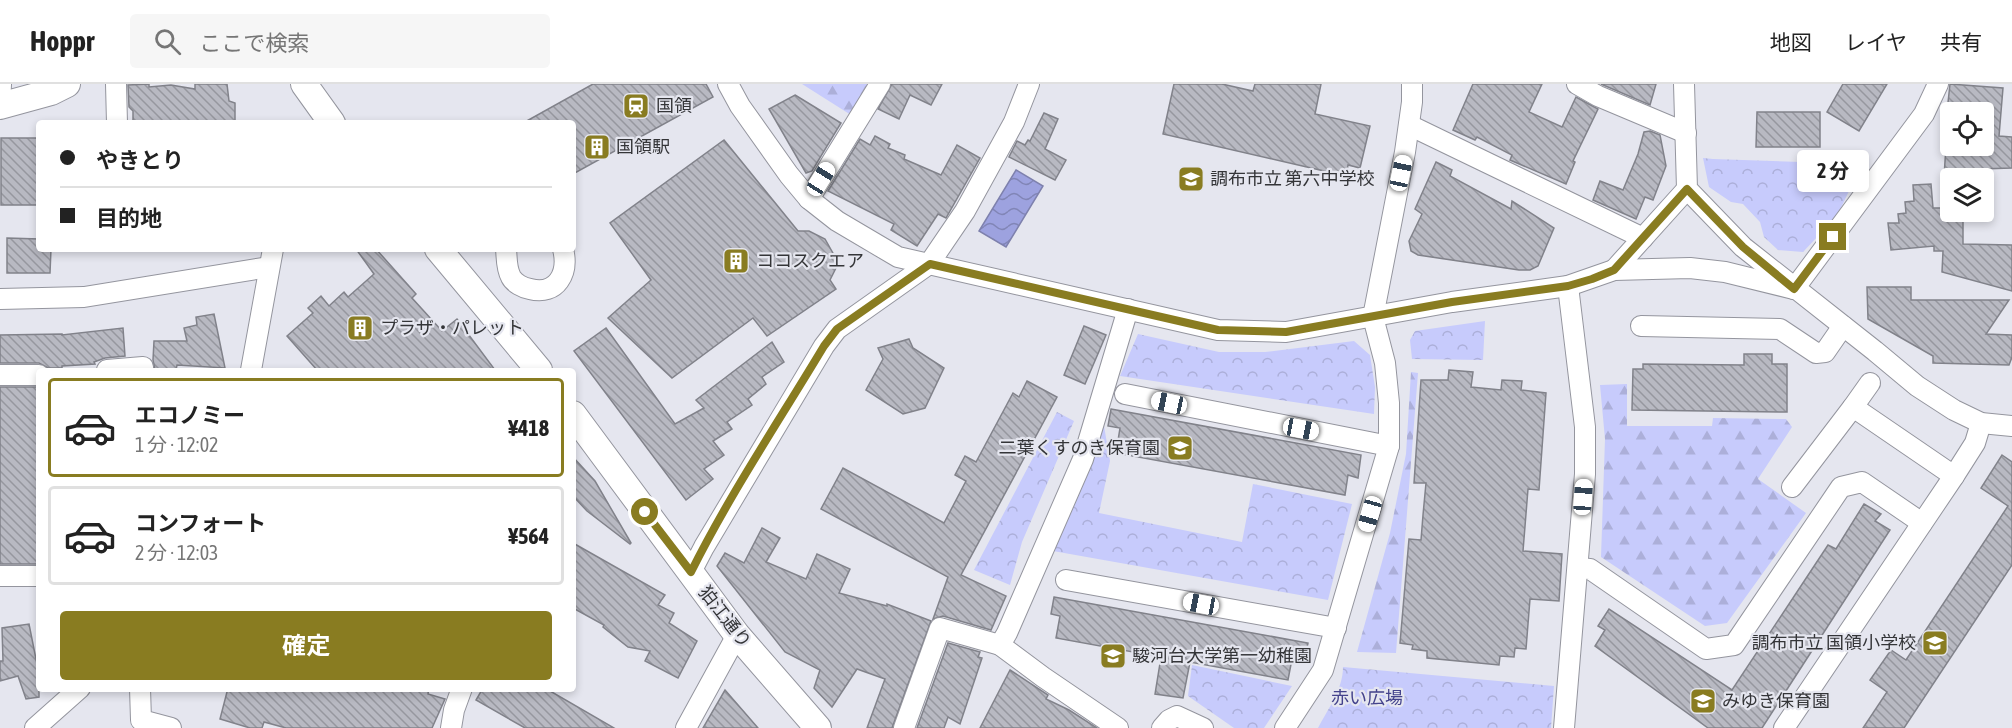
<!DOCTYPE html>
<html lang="ja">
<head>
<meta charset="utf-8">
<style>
  body { margin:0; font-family:"Asap Condensed","Noto Sans JP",sans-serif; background:#f6f6f6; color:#222; height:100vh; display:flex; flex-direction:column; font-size:22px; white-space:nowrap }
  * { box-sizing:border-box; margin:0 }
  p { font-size:20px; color:#767676 }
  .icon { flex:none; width:33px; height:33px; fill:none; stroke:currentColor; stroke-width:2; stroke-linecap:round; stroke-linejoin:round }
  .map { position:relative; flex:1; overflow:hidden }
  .panel { position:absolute; left:36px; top:284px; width:540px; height:324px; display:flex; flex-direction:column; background:#fff; border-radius:6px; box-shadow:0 3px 9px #0003 }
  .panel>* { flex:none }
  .guide { position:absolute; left:36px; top:36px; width:540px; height:132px; border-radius:6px; box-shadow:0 3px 9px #0003; display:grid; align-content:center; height:132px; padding:0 24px; background:#fff }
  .controls { position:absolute; left:1940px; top:18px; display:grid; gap:12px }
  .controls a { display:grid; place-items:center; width:54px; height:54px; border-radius:6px; background:#fff; box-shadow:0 3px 9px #0003; font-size:30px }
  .end { position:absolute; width:27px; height:27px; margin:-14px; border:8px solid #897c21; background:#fff; box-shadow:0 0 0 3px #fff }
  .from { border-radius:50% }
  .bubble { position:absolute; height:42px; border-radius:6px; background:#fff; box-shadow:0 3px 9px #0003; font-size:20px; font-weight:700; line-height:42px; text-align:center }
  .car { position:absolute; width:18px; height:36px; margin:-18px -9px; border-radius:8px; box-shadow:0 0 4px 2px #0007; background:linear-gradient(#fff 24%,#345 0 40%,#fff 0 76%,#345 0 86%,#fff 0) }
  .guide b { display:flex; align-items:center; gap:21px; height:57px; font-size:22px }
  .guide b+b { border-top:2px solid #e0e0e0 }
  .guide i { width:15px; height:15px; background:#222 }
  ul { padding:10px 0 0; list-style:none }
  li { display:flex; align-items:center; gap:18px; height:99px; margin:0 12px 9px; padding:0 12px; border:3px solid #e0e0e0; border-radius:6px }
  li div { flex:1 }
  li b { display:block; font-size:22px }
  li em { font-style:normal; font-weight:700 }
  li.on { border-color:#897c21 }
  li>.icon { width:54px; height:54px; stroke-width:1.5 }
  .cta { display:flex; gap:12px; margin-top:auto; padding:12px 24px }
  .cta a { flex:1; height:69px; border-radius:6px; background:#897c21; color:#fff; font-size:24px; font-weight:700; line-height:69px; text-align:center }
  header { display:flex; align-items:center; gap:36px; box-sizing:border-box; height:84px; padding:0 30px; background:#fff; border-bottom:2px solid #e0e0e0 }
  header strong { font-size:28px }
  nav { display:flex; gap:33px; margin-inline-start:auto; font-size:21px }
  .search { width:420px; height:54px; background:#f6f6f6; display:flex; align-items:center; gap:15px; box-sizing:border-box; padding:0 21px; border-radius:6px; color:#767676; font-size:22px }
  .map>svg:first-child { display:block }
  .forest { fill:url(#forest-firs) }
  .park { fill:url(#park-crowns) }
  .water { fill:url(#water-waves); stroke:#7e81ad; stroke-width:1.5 }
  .building { fill:url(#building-back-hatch); stroke:#81828a; stroke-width:1.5 }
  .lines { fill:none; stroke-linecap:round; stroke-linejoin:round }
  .minor-casing { stroke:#94959e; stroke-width:22 }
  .major-casing { stroke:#94959e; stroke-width:28 }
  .minor { stroke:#fff; stroke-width:20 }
  .major { stroke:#fff; stroke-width:26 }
  .route { stroke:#897c21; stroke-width:8 }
  .labels { text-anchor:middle; stroke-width:4.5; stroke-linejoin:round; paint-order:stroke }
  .poi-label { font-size:18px; fill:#343538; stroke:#e5e6ef; text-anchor:start }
  .street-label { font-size:18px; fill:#343538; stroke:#e5e6ef }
  .park-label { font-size:18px; fill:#44438c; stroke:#e5e6ef }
</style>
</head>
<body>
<header>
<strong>Hoppr</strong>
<div class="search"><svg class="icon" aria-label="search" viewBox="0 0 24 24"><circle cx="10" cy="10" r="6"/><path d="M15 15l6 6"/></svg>ここで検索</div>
<nav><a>地図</a><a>レイヤ</a><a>共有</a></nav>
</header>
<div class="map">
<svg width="2012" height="644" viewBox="0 0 2012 644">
  <defs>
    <pattern id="forest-firs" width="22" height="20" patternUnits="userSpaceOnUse" patternTransform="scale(1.5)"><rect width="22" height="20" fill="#c7cbfc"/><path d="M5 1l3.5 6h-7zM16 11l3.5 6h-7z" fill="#acafd9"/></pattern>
    <pattern id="park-crowns" width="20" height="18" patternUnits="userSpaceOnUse" patternTransform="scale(1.5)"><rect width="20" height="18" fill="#c7cbfc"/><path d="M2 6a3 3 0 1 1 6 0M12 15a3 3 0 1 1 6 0" fill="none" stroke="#acafd9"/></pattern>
    <pattern id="water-waves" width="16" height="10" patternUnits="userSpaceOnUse" patternTransform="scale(1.5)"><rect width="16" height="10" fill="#9da2df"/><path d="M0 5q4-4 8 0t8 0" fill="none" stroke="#8185b6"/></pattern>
    <pattern id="building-back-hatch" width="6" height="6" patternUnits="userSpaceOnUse" patternTransform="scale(1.5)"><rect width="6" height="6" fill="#b8b9c2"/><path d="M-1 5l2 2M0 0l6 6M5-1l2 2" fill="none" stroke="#96979f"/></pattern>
  </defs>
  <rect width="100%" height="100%" fill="#e5e6ef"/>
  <g class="forest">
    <path d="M 802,0 L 868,0 L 851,31 Z"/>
    <path d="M 1411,288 L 1418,289 L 1396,569 L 1357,568 L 1390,449 L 1406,370 Z"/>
    <path d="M 1627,300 L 1627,342 L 1712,342 L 1713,334 L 1786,335 L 1792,343 L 1758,395 L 1806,429 L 1727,539 L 1705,542 L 1601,473 L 1605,355 L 1600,301 Z"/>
  </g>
  <g class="park">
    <path d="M 1703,74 L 1713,75 L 1862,80 L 1837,132 L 1803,168 L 1778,166 L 1764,153 L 1760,138 L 1743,120 L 1731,118 L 1709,103 Z"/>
    <path d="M 1485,237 L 1483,276 L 1412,275 L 1410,256 L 1415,247 Z"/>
    <path d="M 1138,250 L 1219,268 L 1265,268 L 1354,257 L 1370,271 L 1375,303 L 1374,330 L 1120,292 Z"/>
    <path d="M 1057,328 L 1074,337 L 1022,458 L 1010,501 L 974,486 Z"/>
    <path d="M 1103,336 L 1110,377 L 1099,429 L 1242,458 L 1253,400 L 1352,420 L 1328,516 L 1053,467 Z"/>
    <path d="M 1192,581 L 1292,602 L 1264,644 L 1234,644 L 1188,612 Z"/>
    <path d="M 1343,583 L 1554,602 L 1551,644 L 1318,644 C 1328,625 1343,605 1343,583 Z"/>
  </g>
  <path class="water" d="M 1016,86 L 1043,102 L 1006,163 L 979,147 Z"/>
  <g class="building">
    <path d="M 149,0 L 149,3 L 171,1 L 195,5 L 195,0 L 227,0 L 229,17 L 235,19 L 235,39 L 133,39 L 133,27 L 129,23 L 128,1 Z"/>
    <path d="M 593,0 L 706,0 L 713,13 L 573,90 L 573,39 L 523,39 Z"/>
    <path d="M 892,0 L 942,0 L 931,21 L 910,11 L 899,35 L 878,25 Z"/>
    <path d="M 1174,0 L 1222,0 L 1253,7 L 1255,0 L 1321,0 L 1315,30 L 1370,42 L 1360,84 L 1348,81 L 1346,92 L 1163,50 Z"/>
    <path d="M 1473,0 L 1542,0 L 1529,28 L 1562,43 L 1576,13 L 1598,25 L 1573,77 L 1575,78 L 1566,100 L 1510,76 L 1512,71 L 1477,53 L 1475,56 L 1453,46 Z"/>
    <path d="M 1601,0 L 1656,0 L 1650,21 Z"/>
    <path d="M 1843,0 L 1887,0 L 1859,47 L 1827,28 Z"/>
    <path d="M 1950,0 L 2003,4 L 1999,52 L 2012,53 L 2012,84 L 1981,85 L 1981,92 L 1944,93 L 1946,62 L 1983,62 L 1983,28 L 1947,28 Z"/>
    <path d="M 795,11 L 841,39 L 812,87 L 806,89 L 769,25 Z"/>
    <path d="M 1757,28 L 1820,28 L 1820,63 L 1756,63 Z"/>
    <path d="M 1044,29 L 1058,35 L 1045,65 L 1066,76 L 1055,96 L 1009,73 L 1017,57 L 1025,61 L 1028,56 L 1030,57 Z"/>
    <path d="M 1650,47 L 1660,51 L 1666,82 L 1653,116 L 1645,113 L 1636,135 L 1593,116 L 1600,97 L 1623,106 L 1638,70 L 1644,48 Z"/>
    <path d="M 875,52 L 890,60 L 888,64 L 905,71 L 904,75 L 941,91 L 957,61 L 980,74 L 946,134 L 938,130 L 917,162 L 891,146 L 894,140 L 828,107 L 860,55 L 870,61 Z"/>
    <rect x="1" y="54" width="38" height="67"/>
    <path d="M 724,56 L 798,147 L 809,147 L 825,155 L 834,171 L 836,184 L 830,196 L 836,205 L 767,252 L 753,234 L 672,294 L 608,234 L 651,196 L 610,139 Z"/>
    <path d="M 1436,78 L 1452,86 L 1450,92 L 1511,125 L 1512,117 L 1554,144 L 1538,182 L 1530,186 L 1519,186 L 1418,171 L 1411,167 L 1409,157 L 1422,130 L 1415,125 Z"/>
    <path d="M 1931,100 L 1933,124 L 1950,124 L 1950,128 L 1963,128 L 1963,160 L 2012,161 L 2012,207 L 1942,188 L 1943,167 L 1934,167 L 1934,162 L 1891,166 L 1888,139 L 1899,139 L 1898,130 L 1906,129 L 1905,118 L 1914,117 L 1913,101 Z"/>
    <path d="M 7,154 L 39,155 L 39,165 L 51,165 L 50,189 L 7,189 Z"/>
    <path d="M 356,165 L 376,165 L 416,210 L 412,214 L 442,247 L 457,235 L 495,286 L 317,286 L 287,252 L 313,229 L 308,224 L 321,212 L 329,222 L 344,208 L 348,213 L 374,190 Z"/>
    <path d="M 1867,203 L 1911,203 L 1911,216 L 2009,216 L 1986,250 L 2012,251 L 2012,273 L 2009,281 L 1933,279 L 1933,272 L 1868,235 Z"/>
    <path d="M 214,230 L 225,284 L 177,281 L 176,286 L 155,286 L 153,276 L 154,257 L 187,257 L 184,244 L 197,241 L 196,233 Z"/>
    <path d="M 1084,242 L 1106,251 L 1085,300 L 1064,291 Z"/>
    <path d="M 123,244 L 125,272 L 105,274 L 94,278 L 95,280 L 62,282 L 62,284 L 48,284 L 39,279 L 0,279 L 0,251 L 62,250 L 62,251 Z"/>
    <path d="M 606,244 L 675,340 L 704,324 L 696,316 L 772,258 L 784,278 L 762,293 L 766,300 L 748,315 L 752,321 L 727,338 L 732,345 L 713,357 L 724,371 L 704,385 L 713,395 L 686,416 L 574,267 Z"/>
    <path d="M 909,255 L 913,264 L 944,284 L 925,324 L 903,330 L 866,306 L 883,275 L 878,264 Z"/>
    <path d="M 1744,270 L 1772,270 L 1772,280 L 1787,280 L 1787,328 L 1632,326 L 1633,285 L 1643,285 L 1643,280 L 1744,281 Z"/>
    <path d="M 1449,286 L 1473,288 L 1471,303 L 1501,306 L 1502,296 L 1522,297 L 1521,306 L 1546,309 L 1539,406 L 1528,405 L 1523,467 L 1562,470 L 1559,517 L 1530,515 L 1526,565 L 1515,564 L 1514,573 L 1500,572 L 1499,581 L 1427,574 L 1427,567 L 1412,565 L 1413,561 L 1400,559 L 1409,455 L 1421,456 L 1423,431 L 1426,399 L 1414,399 L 1421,296 L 1448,296 Z"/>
    <path d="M 1027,297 L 1057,313 L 961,491 L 1006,512 L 991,546 L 943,532 L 933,535 L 948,493 L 821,425 L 843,384 L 944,439 L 966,397 L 955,391 L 965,372 L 976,378 L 1013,309 L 1019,313 Z"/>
    <rect x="0" y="303" width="39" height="177"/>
    <path d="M 1111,325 L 1361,371 L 1358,394 L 1348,391 L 1345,411 L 1116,369 L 1120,344 L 1108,342 Z"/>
    <path d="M 2002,371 L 2012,378 L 2012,481 L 1904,644 L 1863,644 L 1887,608 L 1870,596 L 1891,566 L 1906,576 L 2008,422 L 1981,404 Z"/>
    <path d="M 573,373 L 595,397 L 631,459 L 630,460 L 587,427 L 573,412 Z"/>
    <path d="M 1864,420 L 1881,430 L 1875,437 L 1890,446 L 1762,644 L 1708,644 L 1595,562 L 1605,546 L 1598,542 L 1609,525 L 1732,606 L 1828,461 L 1836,465 Z"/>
    <path d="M 762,444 L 780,454 L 766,478 L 806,495 L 817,470 L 850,485 L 839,509 L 887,522 L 887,520 L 931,537 L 892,644 L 867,644 L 885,595 L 857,585 L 832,623 L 814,604 L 820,586 L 785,568 L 717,482 L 725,469 L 744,479 Z"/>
    <path d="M 573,459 L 665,511 L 658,521 L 674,529 L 669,539 L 697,557 L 678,594 L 645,577 L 650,567 L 628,563 L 603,543 L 604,541 L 573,524 Z"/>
    <path d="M 1054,513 L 1308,559 L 1304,578 L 1292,575 L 1288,596 L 1190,578 L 1183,614 L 1155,610 L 1161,573 L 1056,554 L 1060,532 L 1051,530 Z"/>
    <path d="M 29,540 L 39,590 L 39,613 L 26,615 L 18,592 L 0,597 L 0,577 L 3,577 L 2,544 Z"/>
    <path d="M 948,559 L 980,568 L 978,573 L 982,574 L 960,640 L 948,633 L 944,644 L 917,644 Z"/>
    <path d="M 1010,586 L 1048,611 L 1046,615 L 1069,626 L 1097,644 L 980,644 Z"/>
    <path d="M 228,604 L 429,604 L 428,610 L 445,615 L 432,644 L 286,644 L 264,638 L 262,644 L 250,644 L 220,635 Z"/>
    <path d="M 483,604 L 545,604 L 614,644 L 525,644 L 476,616 Z"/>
    <path d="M 725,606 L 758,644 L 703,644 Z"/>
  </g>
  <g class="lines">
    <defs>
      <g id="minor">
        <path d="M 116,0 L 117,39"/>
        <path d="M 728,0 L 740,22 L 789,91 L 809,115 L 837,137 L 898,173 L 1218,246 L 1286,248 L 1452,218 L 1568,202 L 1614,186 L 1690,184 L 1725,188 L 1794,205"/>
        <path d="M 1577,0 L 1598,12 L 1686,49"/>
        <path d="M 1684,0 L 1687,105 L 1743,163 L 1875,267 L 1917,302 L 1954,326 L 1981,339 L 2012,342"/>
        <path d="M 0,21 L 1,0"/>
        <path d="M 1409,41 L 1643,154"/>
        <path d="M 809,115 L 880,0"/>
        <path d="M 506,165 C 507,174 506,184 511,193 C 514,199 523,204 530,205 C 557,212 569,189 563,165"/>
        <path d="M 1614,186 L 1687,105"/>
        <path d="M 1794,205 L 1924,30 L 1938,0"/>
        <path d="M 0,215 L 84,213 L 269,183"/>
        <path d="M 1641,242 L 1780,245 L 1816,269 L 1825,268 L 1843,242"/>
        <path d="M 107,286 L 143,283 L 143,286"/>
        <path d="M 251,286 L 273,165"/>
        <path d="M 0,291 L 39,291"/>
        <path d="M 1125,310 L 1389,362"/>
        <path d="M 1853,323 L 1870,299"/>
        <path d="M 1792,403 L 1853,323 L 1954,392"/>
        <path d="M 1578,484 L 1590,485 L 1706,565 L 1734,561 L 1841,403 L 1862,398 L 1922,439"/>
        <path d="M 691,488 L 704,463 L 824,262 L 837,245 L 929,180 L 965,127 L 1014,38 L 1029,0"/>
        <path d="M 0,492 L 39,492"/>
        <path d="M 1066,496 L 1336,544"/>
        <path d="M 1000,561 L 1007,549 L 1083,375 L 1128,225"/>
        <path d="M 140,604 L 141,636 L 171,644"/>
        <path d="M 35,644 L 80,604"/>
        <path d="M 451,644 L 454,626 L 462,604"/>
        <path d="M 686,644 L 737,551"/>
        <path d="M 904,644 L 940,544 L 1000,561 L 1043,593 L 1118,644"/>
        <path d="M 1162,644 L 1169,636 L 1177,632 L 1203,644"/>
        <path d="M 1285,644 L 1323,586 L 1389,362 L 1389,319 L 1385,279 L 1373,233 L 1405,68 L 1412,18 L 1412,0"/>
        <path d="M 1564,644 L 1585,390 L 1585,343 L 1568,202"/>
        <path d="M 1784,644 L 1954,392 L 1975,359 L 1981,339"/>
      </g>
      <g id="major">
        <path d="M 304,0 L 332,39"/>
        <path d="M 0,22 L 51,8 L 67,0"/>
        <path d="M 438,165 L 539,286"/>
        <path d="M 573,330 L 737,551 L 818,644"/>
      </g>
    </defs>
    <use href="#minor" class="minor-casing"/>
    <use href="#major" class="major-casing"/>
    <use href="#minor" class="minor"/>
    <use href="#major" class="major"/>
  </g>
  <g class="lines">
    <path class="route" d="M 645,428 L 691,488 C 730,410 779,337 824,262 L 837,245 L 930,180 L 1218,246 L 1286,248 L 1452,218 L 1568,202 L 1592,195 L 1614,186 L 1687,105 L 1743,163 L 1794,205 L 1833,153"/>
  </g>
  <defs>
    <symbol id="station-square" viewBox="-11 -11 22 22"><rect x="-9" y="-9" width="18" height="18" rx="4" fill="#897c21" stroke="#e5e6ef"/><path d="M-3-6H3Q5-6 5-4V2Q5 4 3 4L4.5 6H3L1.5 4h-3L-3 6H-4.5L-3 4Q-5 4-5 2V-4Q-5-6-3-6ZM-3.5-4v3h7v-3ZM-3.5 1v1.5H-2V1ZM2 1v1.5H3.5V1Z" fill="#fff"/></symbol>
    <symbol id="building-square" viewBox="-11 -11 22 22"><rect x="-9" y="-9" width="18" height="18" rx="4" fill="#897c21" stroke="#e5e6ef"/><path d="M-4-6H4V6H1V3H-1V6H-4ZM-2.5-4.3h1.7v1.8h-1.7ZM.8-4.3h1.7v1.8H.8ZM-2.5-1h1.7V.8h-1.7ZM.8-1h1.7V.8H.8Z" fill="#fff"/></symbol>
    <symbol id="school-square" viewBox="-11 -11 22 22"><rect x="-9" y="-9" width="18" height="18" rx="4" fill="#897c21" stroke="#e5e6ef"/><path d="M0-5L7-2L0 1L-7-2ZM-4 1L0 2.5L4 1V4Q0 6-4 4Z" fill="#fff"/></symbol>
  </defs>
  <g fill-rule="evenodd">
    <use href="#station-square" x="621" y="7" width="30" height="30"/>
    <use href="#building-square" x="582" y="48" width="30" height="30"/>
    <use href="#school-square" x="1176" y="80" width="30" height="30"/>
    <use href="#building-square" x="721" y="162" width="30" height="30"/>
    <use href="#building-square" x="345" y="229" width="30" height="30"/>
    <use href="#school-square" x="1165" y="349" width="30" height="30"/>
    <use href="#school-square" x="1920" y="544" width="30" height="30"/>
    <use href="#school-square" x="1098" y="557" width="30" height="30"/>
    <use href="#school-square" x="1688" y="602" width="30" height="30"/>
  </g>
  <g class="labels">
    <g class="poi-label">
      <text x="656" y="28">国領</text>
      <text x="616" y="69">国領駅</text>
      <text x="1210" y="101">調布市立 第六中学校</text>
      <text x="756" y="183">ココスクエア</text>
      <text x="380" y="250">プラザ・パレット</text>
      <text x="1160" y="370" text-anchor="end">二葉くすのき保育園</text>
      <text x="1916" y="565" text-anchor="end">調布市立 国領小学校</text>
      <text x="1132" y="578">駿河台大学第一幼稚園</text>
      <text x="1722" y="623">みゆき保育園</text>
    </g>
    <g class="street-label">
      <text transform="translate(725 533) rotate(52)" y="6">狛江通り</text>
    </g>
    <g class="park-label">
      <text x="1367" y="620">赤い広場</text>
    </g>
  </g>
</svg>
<div class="controls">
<a><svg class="icon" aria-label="locate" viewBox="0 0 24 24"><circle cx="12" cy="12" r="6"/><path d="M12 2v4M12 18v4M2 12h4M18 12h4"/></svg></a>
<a><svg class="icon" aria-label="layers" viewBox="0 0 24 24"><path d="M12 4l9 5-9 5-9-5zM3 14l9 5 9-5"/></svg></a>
</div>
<i class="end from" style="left:645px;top:428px"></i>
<i class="end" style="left:1833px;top:153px"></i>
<div class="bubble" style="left:1797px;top:66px;width:72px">2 分</div>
<i class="car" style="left:1401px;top:89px;rotate:12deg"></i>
<i class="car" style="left:821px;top:95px;rotate:32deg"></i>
<i class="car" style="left:1169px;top:319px;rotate:282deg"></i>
<i class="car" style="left:1301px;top:345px;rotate:101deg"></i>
<i class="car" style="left:1583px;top:413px;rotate:4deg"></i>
<i class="car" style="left:1370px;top:430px;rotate:196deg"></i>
<i class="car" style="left:1201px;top:520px;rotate:281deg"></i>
<div class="guide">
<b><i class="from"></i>やきとり</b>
<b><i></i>目的地</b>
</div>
<section class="panel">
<ul>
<li class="on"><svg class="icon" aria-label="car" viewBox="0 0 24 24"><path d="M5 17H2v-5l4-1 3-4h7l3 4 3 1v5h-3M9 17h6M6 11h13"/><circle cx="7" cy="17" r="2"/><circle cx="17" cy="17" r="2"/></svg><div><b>エコノミー</b><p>1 分 · 12:02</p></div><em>¥418</em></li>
<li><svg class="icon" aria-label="car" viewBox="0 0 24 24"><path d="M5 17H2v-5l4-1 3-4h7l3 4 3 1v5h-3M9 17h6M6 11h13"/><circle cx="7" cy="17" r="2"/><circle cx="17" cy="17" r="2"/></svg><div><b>コンフォート</b><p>2 分 · 12:03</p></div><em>¥564</em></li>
</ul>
<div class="cta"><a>確定</a></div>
</section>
</div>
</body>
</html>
